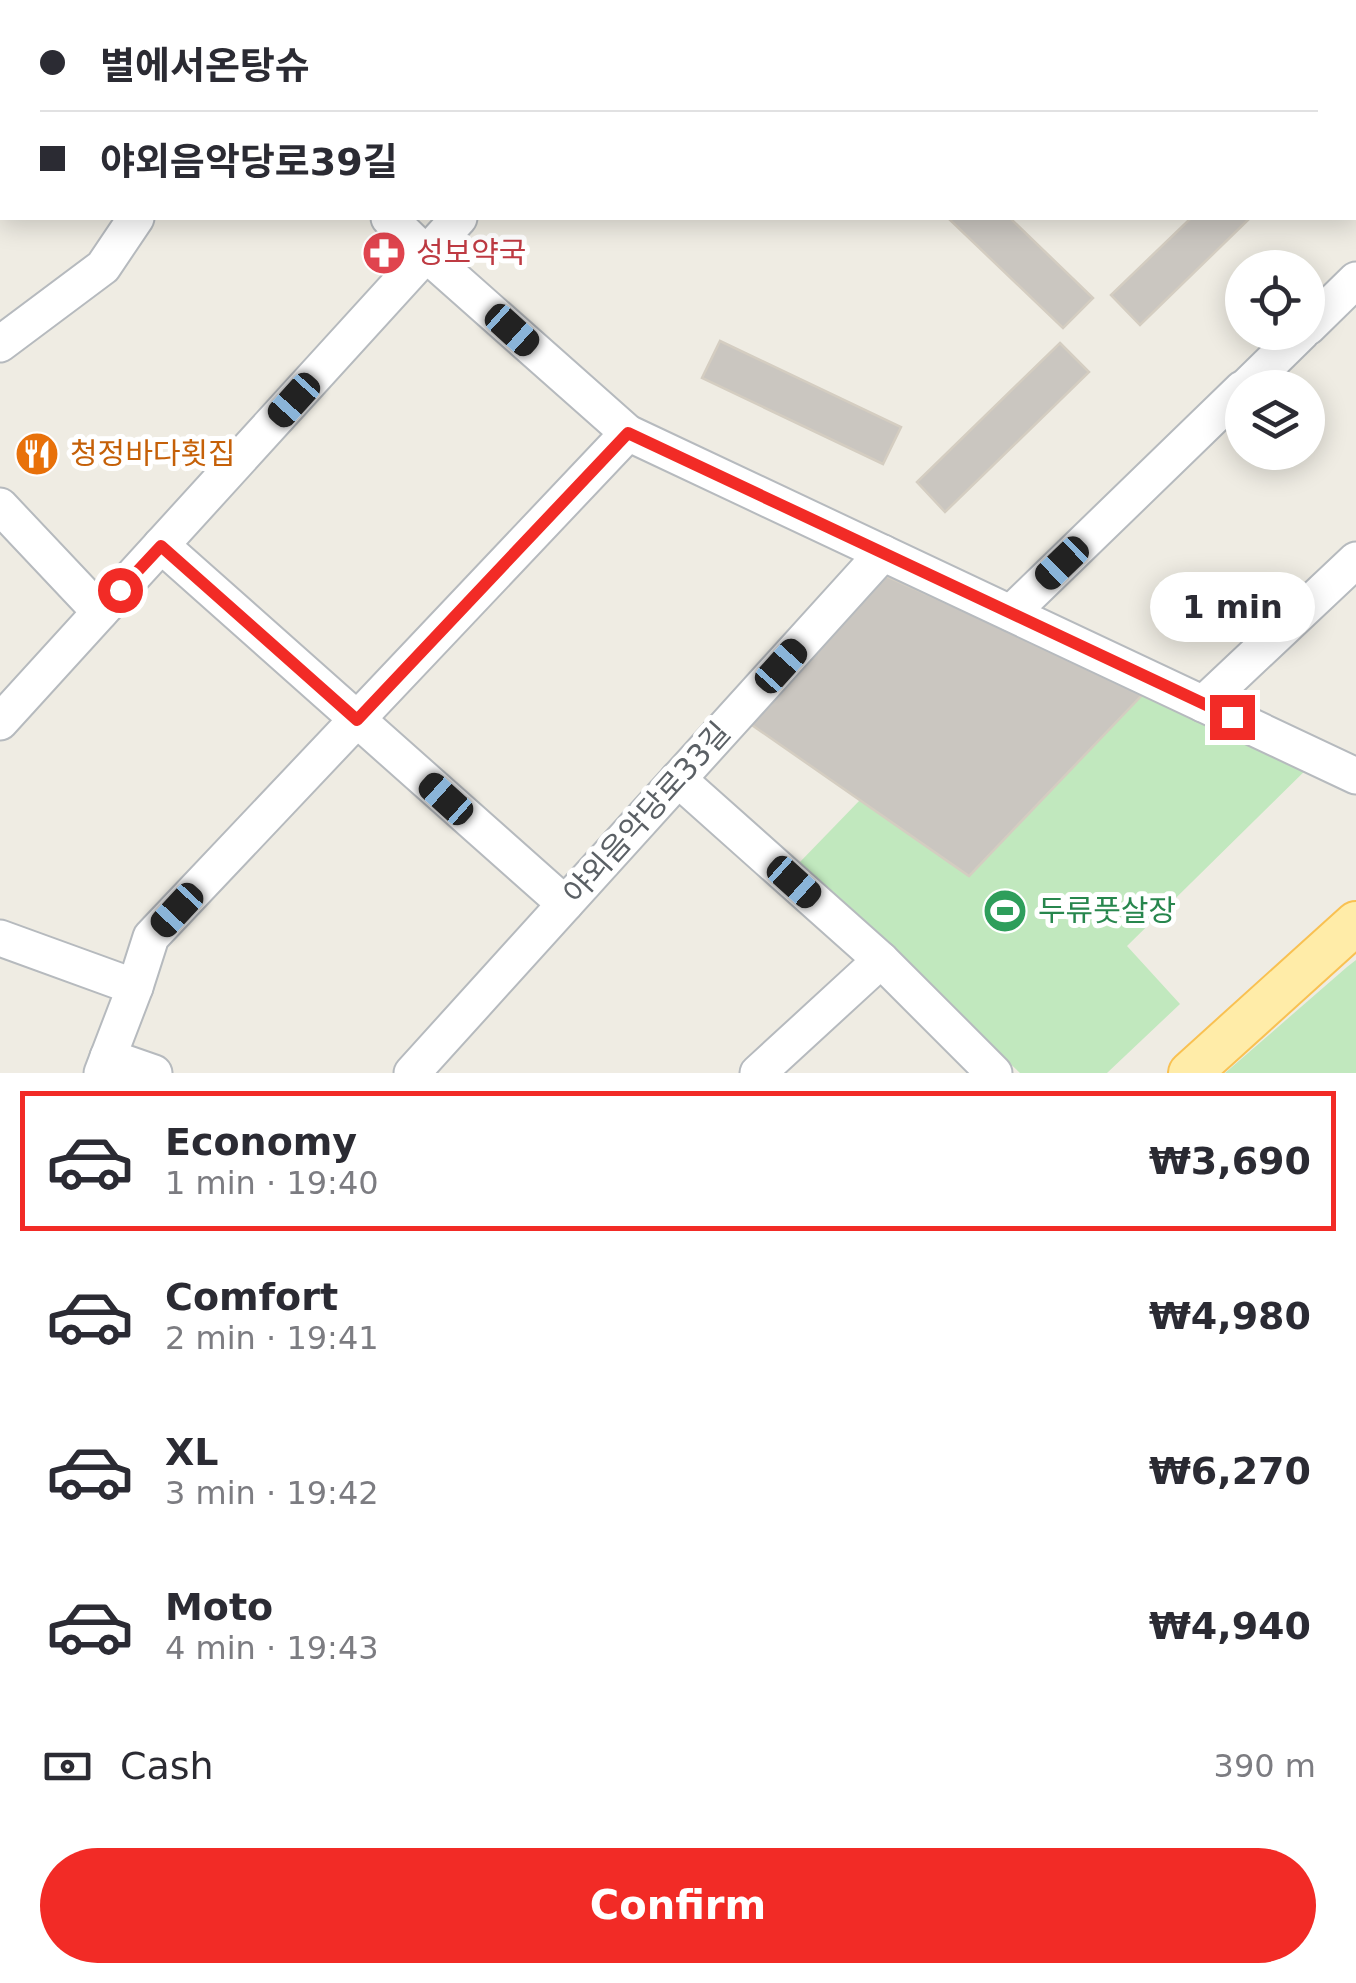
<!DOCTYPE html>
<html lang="en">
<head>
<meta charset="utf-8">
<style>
  body { margin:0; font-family:"DejaVu Sans","Noto Sans KR",sans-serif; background:#f7f7f7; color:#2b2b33; height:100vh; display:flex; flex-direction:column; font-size:38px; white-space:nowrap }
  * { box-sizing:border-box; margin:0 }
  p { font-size:32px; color:#7c7c81 }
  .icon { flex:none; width:55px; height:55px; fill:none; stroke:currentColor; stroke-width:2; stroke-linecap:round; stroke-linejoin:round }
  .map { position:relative; height:1073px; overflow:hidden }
  .drawer { display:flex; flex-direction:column; background:#fff; flex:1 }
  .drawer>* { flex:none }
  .banner { position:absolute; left:0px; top:0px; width:1358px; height:220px; box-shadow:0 5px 25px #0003; display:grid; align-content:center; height:220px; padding:0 40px; background:#fff }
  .controls { position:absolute; left:1225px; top:250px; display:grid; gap:20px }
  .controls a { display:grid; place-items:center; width:100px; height:100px; border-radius:50%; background:#fff; box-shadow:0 5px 25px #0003; font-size:50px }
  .end { position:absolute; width:45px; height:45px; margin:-22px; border:12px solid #f22b26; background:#fff; box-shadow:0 0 0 5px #fff }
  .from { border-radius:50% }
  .bubble { position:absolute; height:70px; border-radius:35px; background:#fff; box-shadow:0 5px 25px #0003; font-size:32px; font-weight:700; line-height:70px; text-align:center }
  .car { position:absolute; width:30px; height:60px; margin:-30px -15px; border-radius:12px; box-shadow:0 0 8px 2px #0007; background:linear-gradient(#222 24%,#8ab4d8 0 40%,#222 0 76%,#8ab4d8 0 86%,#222 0) }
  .banner b { display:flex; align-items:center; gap:35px; height:95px; font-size:38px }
  .banner b+b { border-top:2px solid #e1e1e2 }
  .banner i { width:25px; height:25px; background:#2b2b33 }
  ul { padding:18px 0 0; list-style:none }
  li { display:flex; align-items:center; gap:30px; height:140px; margin:0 20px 15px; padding:0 20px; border:5px solid transparent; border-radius:0px }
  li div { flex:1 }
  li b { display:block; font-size:38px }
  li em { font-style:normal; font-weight:700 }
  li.active { border-color:#f22b26 }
  li>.icon { width:90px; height:90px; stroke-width:1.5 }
  .pay { display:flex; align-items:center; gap:25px; height:110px; padding:0 40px; font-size:38px }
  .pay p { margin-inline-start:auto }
  .primary-button { display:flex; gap:20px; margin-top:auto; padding:20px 40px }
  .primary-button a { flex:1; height:115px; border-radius:60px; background:#f22b26; color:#fff; font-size:40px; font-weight:700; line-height:115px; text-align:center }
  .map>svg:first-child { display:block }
  .green { fill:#c1e8be }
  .building { fill:#cac6c0; stroke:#d4cdc1; stroke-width:2.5 }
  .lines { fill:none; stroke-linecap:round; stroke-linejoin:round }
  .minor-casing { stroke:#b6babe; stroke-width:39 }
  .major-casing { stroke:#f9c152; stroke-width:46 }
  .minor { stroke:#fff; stroke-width:35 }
  .major { stroke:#ffeca8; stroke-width:42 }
  .route { stroke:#f22b26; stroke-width:12 }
  .labels { text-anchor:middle; stroke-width:10; stroke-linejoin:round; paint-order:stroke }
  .health-label { font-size:30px; fill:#be3a42; stroke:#fff; text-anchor:start }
  .food-label { font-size:30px; fill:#c56008; stroke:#fff; text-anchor:start }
  .street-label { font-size:30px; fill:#5b6065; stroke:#fff }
  .leisure-label { font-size:30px; fill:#27864d; stroke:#fff; text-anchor:start }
</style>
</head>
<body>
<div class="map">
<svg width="1356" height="1073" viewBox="0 0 1356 1073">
  <rect width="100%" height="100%" fill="#efece3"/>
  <g class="green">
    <path d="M 1145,692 L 1318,758 L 1127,946 L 1180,1004 L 1107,1073 L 1020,1073 L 798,864 L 860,800 L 970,876 Z"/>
    <path d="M 1356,960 L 1356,1073 L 1225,1073 L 1347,967 Z"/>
  </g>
  <g class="building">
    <path d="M 948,218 L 1010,218 L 1093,298 L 1063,328 Z"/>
    <path d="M 1191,218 L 1250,218 L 1140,325 L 1111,295 Z"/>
    <path d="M 720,341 L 901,427 L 883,464 L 702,378 Z"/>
    <path d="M 1060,343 L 1089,372 L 945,512 L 917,482 Z"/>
    <path d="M 886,576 L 1145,692 L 969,876 L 749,723 Z"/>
  </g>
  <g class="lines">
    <defs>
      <g id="minor">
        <path d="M 202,0 L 204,2"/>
        <path d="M 553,0 L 556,2"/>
        <path d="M 282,2 L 284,0"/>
        <path d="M 655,2 L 658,0"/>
        <path d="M 0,97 L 2,95"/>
        <path d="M 389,218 L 426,254 L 628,433 L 1356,776"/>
        <path d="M 1308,327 L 1356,280"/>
        <path d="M 0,344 L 103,267 L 136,218"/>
        <path d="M 1245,388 L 1302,332"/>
        <path d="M 0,506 L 100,612"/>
        <path d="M 161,545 L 565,904"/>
        <path d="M 1011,613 L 1242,389"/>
        <path d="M 1203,704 L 1356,560"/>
        <path d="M 0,722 L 459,218"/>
        <path d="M 678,779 L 881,960 L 994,1073"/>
        <path d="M 0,938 L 135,987"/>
        <path d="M 108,1057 L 154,1073"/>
        <path d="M 102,1073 L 135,987 L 151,937 L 628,433"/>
        <path d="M 412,1073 L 883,553"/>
        <path d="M 758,1073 L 881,960"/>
      </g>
      <path id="major" d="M 1190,1073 L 1356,923"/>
    </defs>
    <use href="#minor" class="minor-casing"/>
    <use href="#major" class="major-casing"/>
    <use href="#minor" class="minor"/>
    <use href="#major" class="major"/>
  </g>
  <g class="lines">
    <path class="route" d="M 120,590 L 161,546 L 357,720 L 628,433 L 1232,717"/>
  </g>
  <defs>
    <symbol id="pharmacy-disc" viewBox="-11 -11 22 22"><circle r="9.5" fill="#e0444e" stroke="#fff"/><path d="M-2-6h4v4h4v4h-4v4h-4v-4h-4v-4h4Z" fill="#fff"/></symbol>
    <symbol id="restaurant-disc" viewBox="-11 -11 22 22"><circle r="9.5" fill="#e8710a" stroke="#fff"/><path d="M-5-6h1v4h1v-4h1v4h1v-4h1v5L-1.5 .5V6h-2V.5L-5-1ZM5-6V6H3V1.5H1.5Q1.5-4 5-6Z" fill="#fff"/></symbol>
    <symbol id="stadium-disc" viewBox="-11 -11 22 22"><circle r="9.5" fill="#2e9e5b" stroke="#fff"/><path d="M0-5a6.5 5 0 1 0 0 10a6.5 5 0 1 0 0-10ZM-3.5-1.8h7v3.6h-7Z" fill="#fff"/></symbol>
  </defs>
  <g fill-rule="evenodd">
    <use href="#pharmacy-disc" x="359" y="228" width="50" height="50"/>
    <use href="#restaurant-disc" x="12" y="429" width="50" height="50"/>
    <use href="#stadium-disc" x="980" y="886" width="50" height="50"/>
  </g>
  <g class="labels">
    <g class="health-label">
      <text x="416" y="263">성보약국</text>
    </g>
    <g class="food-label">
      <text x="70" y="464">청정바다횟집</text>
    </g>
    <g class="street-label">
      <text transform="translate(647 813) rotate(-48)" y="10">야외음악당로33길</text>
    </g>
    <g class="leisure-label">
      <text x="1038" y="921">두류풋살장</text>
    </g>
  </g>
</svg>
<div class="controls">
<a><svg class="icon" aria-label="locate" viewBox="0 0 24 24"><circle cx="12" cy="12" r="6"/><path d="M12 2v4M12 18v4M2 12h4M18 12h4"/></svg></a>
<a><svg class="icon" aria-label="layers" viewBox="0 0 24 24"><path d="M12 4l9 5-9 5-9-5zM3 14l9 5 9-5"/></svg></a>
</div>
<i class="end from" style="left:120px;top:590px"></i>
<i class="end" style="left:1232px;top:717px"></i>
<div class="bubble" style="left:1150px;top:572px;width:165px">1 min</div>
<i class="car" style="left:512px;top:330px;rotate:132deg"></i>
<i class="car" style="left:294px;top:400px;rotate:222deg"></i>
<i class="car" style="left:1062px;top:563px;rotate:226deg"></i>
<i class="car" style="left:781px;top:666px;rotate:42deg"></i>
<i class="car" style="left:446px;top:799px;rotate:312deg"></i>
<i class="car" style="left:794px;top:882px;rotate:132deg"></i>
<i class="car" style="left:177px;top:910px;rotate:223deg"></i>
<div class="banner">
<b><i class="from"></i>별에서온탕슈</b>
<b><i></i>야외음악당로39길</b>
</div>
</div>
<section class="drawer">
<ul>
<li class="active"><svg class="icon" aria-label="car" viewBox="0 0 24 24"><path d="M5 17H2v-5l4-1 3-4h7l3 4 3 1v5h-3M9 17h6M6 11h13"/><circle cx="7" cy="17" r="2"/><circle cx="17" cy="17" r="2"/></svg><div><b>Economy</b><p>1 min · 19:40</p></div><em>₩3,690</em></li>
<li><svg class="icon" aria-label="car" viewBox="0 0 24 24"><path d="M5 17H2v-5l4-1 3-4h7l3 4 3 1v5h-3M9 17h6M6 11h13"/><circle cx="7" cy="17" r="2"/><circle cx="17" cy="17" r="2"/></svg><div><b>Comfort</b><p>2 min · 19:41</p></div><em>₩4,980</em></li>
<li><svg class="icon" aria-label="car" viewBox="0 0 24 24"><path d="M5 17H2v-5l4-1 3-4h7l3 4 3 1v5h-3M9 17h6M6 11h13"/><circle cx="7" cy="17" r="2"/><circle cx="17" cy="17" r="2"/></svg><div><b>XL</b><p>3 min · 19:42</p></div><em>₩6,270</em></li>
<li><svg class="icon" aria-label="car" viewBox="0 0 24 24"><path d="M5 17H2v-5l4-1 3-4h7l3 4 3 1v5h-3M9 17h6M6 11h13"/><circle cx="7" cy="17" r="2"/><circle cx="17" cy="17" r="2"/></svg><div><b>Moto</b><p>4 min · 19:43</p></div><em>₩4,940</em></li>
</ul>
<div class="pay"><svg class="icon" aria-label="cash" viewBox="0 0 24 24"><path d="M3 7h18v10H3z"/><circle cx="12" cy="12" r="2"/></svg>Cash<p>390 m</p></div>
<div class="primary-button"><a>Confirm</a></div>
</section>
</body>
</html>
